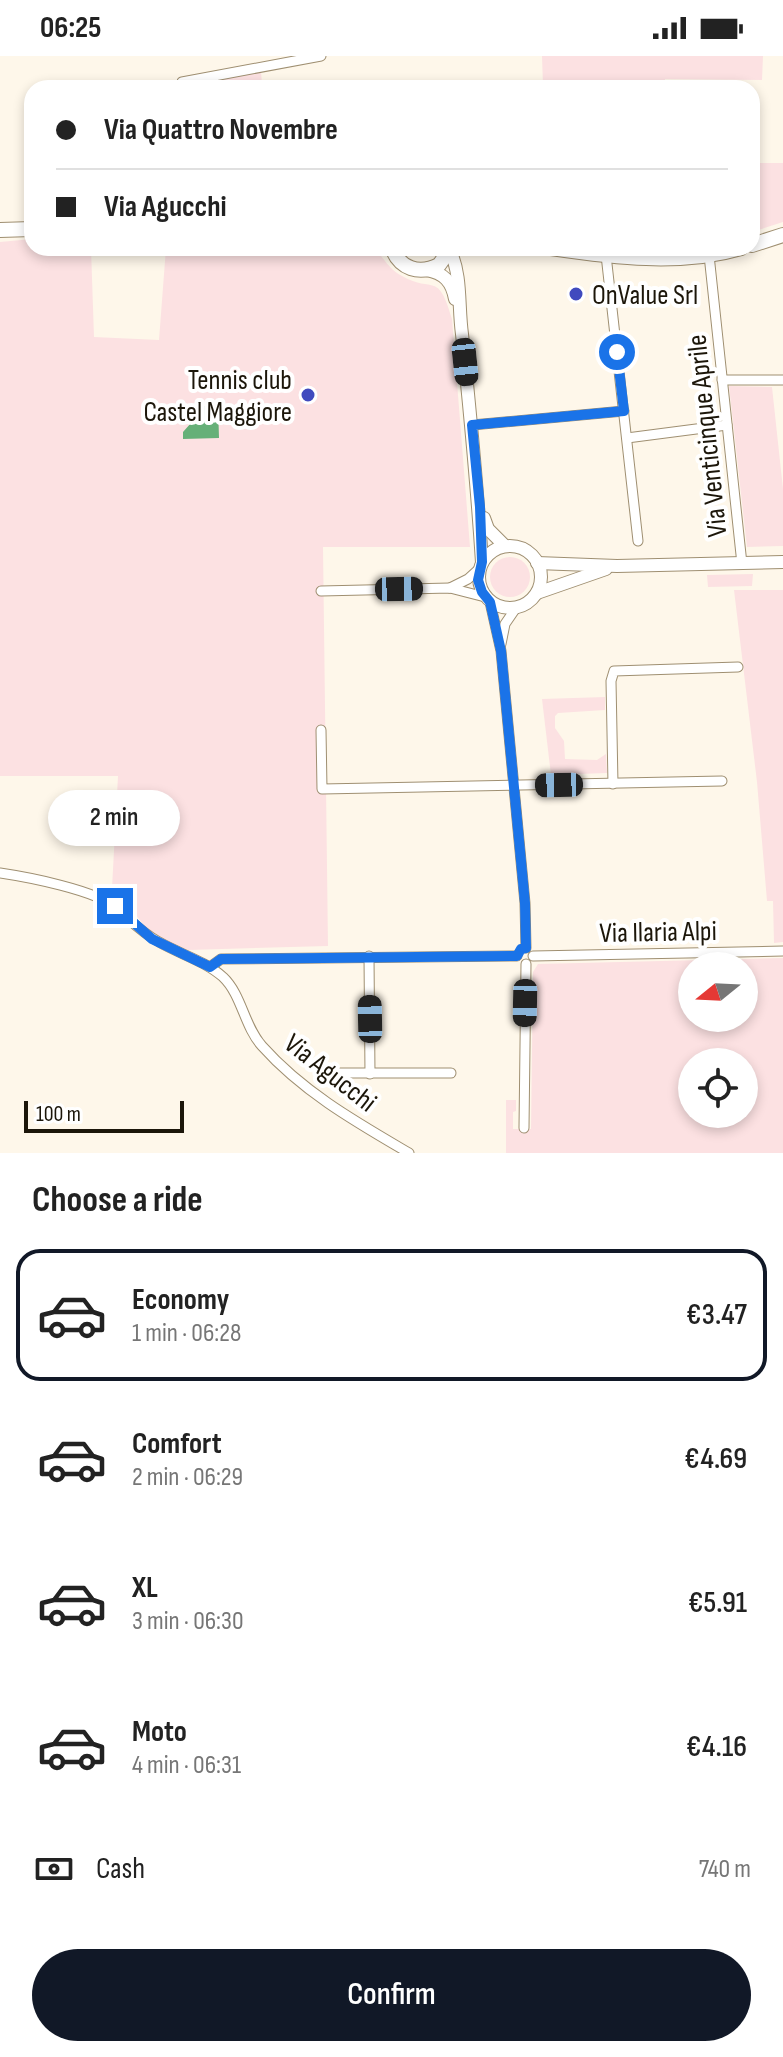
<!DOCTYPE html>
<html lang="en">
<head>
<meta charset="utf-8">
<style>
  body { margin:0; font-family:"Sofia Sans Condensed",sans-serif; background:#f6f6f6; color:#222; height:100vh; display:flex; flex-direction:column; font-size:30px; white-space:nowrap }
  * { box-sizing:border-box; margin:0 }
  p { font-size:26px; color:#767676 }
  .icon { flex:none; width:44px; height:44px; fill:none; stroke:currentColor; stroke-width:2; stroke-linecap:round; stroke-linejoin:round }
  .map { position:relative; height:1097px; overflow:hidden }
  .side { display:flex; flex-direction:column; background:#fff; flex:1 }
  .side>* { flex:none }
  .guide { position:absolute; left:24px; top:24px; width:736px; height:176px; border-radius:24px; box-shadow:0 4px 12px #0003; display:grid; align-content:center; height:176px; padding:0 32px; background:#fff }
  .needle { width:52px; rotate:252deg }
  .controls { position:absolute; left:678px; top:896px; display:grid; gap:16px }
  .controls a { display:grid; place-items:center; width:80px; height:80px; border-radius:50%; background:#fff; box-shadow:0 4px 12px #0003; font-size:40px }
  .scale { position:absolute; left:24px; bottom:20px; width:160px; box-sizing:border-box; padding-left:8px; border:4px solid #1c160a; border-top:0; font-size:22px; line-height:28px; white-space:nowrap; color:#1c160a; -webkit-text-stroke:6px #fff; paint-order:stroke }
  .end { position:absolute; width:36px; height:36px; margin:-18px; border:10px solid #1a73e8; background:#fff; box-shadow:0 0 0 4px #fff }
  .from { border-radius:50% }
  .bubble { position:absolute; height:56px; border-radius:28px; background:#fff; box-shadow:0 4px 12px #0003; font-size:26px; font-weight:600; line-height:56px; text-align:center }
  .car { position:absolute; width:24px; height:48px; margin:-24px -12px; border-radius:10px; box-shadow:0 0 6px 2px #0007; background:linear-gradient(#222 24%,#8ab4d8 0 40%,#222 0 76%,#8ab4d8 0 86%,#222 0) }
  .guide b { display:flex; align-items:center; gap:28px; height:76px; font-size:30px }
  .guide b+b { border-top:2px solid #e0e0e0 }
  .guide i { width:20px; height:20px; background:#222 }
  ul { padding:0; list-style:none }
  li { display:flex; align-items:center; gap:24px; height:132px; margin:0 16px 12px; padding:0 16px; border:4px solid transparent; border-radius:24px }
  li div { flex:1 }
  li b { display:block; font-size:30px }
  li em { font-style:normal; font-weight:600 }
  li.current { border-color:#111827 }
  li>.icon { width:72px; height:72px; stroke-width:1.5 }
  h2 { padding:0 32px; font-size:36px; line-height:96px }
  .pay { display:flex; align-items:center; gap:20px; height:88px; padding:0 32px; font-size:30px }
  .pay p { margin-inline-start:auto }
  .button { display:flex; gap:16px; margin-top:auto; padding:16px 32px }
  .button a { flex:1; height:92px; border-radius:48px; background:#111827; color:#fff; font-size:32px; font-weight:600; line-height:92px; text-align:center }
  .status { display:flex; justify-content:space-between; align-items:center; height:56px; padding:0 40px; background:#fff; direction:ltr }
  .status svg { height:22px; fill:currentColor }
  .map>svg:first-child { display:block }
  .green { fill:#fce1e2; fill-rule:evenodd }
  .water { fill:#66b078 }
  .lines { fill:none; stroke-linecap:round; stroke-linejoin:round }
  .street-casing { stroke:#9f8f71; stroke-width:11 }
  .secondary-casing { stroke:#9f8f71; stroke-width:14 }
  .primary-casing { stroke:#9f8f71; stroke-width:16 }
  .street { stroke:#fff; stroke-width:9 }
  .secondary { stroke:#fff; stroke-width:12 }
  .primary { stroke:#fff; stroke-width:14 }
  .route { stroke:#1a73e8; stroke-width:10 }
  .poi-dot { fill:#404abe; stroke:#fff; stroke-width:3 }
  .labels { text-anchor:middle; stroke-width:8; stroke-linejoin:round; paint-order:stroke }
  .poi-label { font-size:28px; fill:#1c160a; stroke:#fff; text-anchor:start }
  .street-label { font-size:28px; fill:#1c160a; stroke:#fff }
</style>
</head>
<body>
<div class="status"><b>06:25</b><svg viewBox="0 0 49 12"><path d="M0 12V9h3v3zM5 12V6h3v6zM10 12V3h3v9zM15 12V0h3v12zM26 1h20v11H26zM47 4h2v5h-2z"/></svg></div>
<div class="map">
<svg width="783" height="1097" viewBox="0 0 783 1097">
  <rect width="100%" height="100%" fill="#fef7ea"/>
  <g class="green">
    <path d="M 542,0 L 783,0 L 763,0 L 762,24 L 665,23 L 665,32 L 538,32 L 543,30 Z"/>
    <path d="M 261,15 L 262,29 L 247,32 L 189,32 L 190,30 Z"/>
    <path d="M 760,75 L 760,107 L 783,107 L 783,166 L 752,176 L 752,76 Z"/>
    <path d="M 32,183 L 32,192 L 91,192 L 94,281 L 159,284 L 166,192 L 375,192 C 383,202 390,214 402,220 C 434,238 438,214 452,263 L 470,491 L 323,491 L 328,890 L 188,894 L 166,885 L 146,871 L 112,832 L 118,720 L 0,720 L 0,186 Z"/>
    <path d="M 729,330 L 772,331 L 783,433 L 783,490 L 747,491 Z"/>
    <circle cx="510" cy="521" r="20"/>
    <path d="M 753,518 L 752,530 L 708,531 L 707,519 Z"/>
    <path d="M 734,534 L 783,534 L 783,886 L 774,887 L 773,845 L 767,845 L 757,726 Z"/>
    <path d="M 605,641 L 605,654 L 558,657 L 555,660 L 555,672 L 564,685 L 565,703 L 597,704 L 606,698 L 607,717 L 551,719 L 542,643 Z"/>
    <path d="M 783,902 L 783,1097 L 506,1097 L 506,1044 L 516,1044 L 516,1055 L 513,1056 L 513,1073 L 531,1073 L 533,916 L 538,908 ZM 692,910 L 744,910 L 744,962 L 692,962 ZM 692,1006 L 744,1006 L 744,1058 L 692,1058 Z"/>
  </g>
  <path class="water" d="M 218,349 L 219,382 L 183,383 L 183,376 L 191,367 L 202,365 L 203,350 Z"/>
  <g class="lines">
    <defs>
      <g id="street">
        <path d="M 181,32 L 182,26 L 321,0"/>
        <path d="M 606,199 L 638,485"/>
        <path d="M 709,199 L 742,508"/>
        <path d="M 722,324 L 783,324"/>
        <path d="M 472,369 L 624,355"/>
        <path d="M 627,382 L 727,369"/>
        <path d="M 450,532 L 468,523 L 480,512"/>
        <path d="M 321,535 L 450,532 L 485,541"/>
        <path d="M 490,546 L 501,595 L 525,847 L 526,892"/>
        <path d="M 501,588 L 505,568 L 516,552"/>
        <path d="M 321,674 L 322,733 L 722,725"/>
        <path d="M 613,728 L 611,625 L 614,615 L 738,611"/>
        <path d="M 0,817 C 27,821 96,834 116,852 C 130,864 142,877 159,886 C 180,898 205,905 223,921 C 242,939 244,970 262,990 C 303,1036 356,1066 409,1097"/>
        <path d="M 369,900 L 370,1018"/>
        <path d="M 533,900 L 783,895"/>
        <path d="M 210,911 L 221,903 L 517,900"/>
        <path d="M 334,1017 L 451,1017"/>
        <path d="M 524,1072 L 526,908"/>
      </g>
      <g id="secondary">
        <path d="M 450,194 C 462,221 458,249 462,278 C 470,355 477,430 482,506"/>
        <path d="M 427,214 C 444,217 452,226 455,243"/>
        <path d="M 484,462 L 488,473 L 505,490"/>
        <circle cx="510" cy="521" r="31"/>
        <path d="M 537,507 L 617,510 L 783,506"/>
        <path d="M 537,537 L 606,513"/>
      </g>
      <g id="primary">
        <path d="M 0,174 L 32,173"/>
        <path d="M 752,189 L 783,179"/>
        <path d="M 392,192 C 400,213 419,219 439,209 L 451,192"/>
        <path d="M 551,192 C 613,201 680,210 741,192"/>
      </g>
    </defs>
    <use href="#street" class="street-casing"/>
    <use href="#secondary" class="secondary-casing"/>
    <use href="#primary" class="primary-casing"/>
    <use href="#street" class="street"/>
    <use href="#secondary" class="secondary"/>
    <use href="#primary" class="primary"/>
  </g>
  <g class="lines">
    <path class="route" d="M 115,850 L 152,883 L 210,911 L 221,903 L 517,900 L 521,893 L 526,892 L 525,847 L 501,595 L 490,546 L 482,536 L 478,524 L 482,506 L 480,451 L 472,369 L 624,355 L 617,296"/>
  </g>
  <g class="poi-dot">
    <circle cx="576" cy="238" r="8"/>
    <circle cx="308" cy="339" r="8"/>
  </g>
  <g class="labels">
    <g class="poi-label">
      <text x="592" y="248">OnValue Srl</text>
      <text x="292" y="333" text-anchor="end">Tennis club<tspan x="292" dy="32">Castel Maggiore</tspan></text>
    </g>
    <g class="street-label">
      <text transform="translate(706 380) rotate(-96)" y="10">Via Venticinque Aprile</text>
      <text transform="translate(658 875) rotate(-1)" y="10">Via Ilaria Alpi</text>
      <text transform="translate(331 1016) rotate(38)" y="10">Via Agucchi</text>
    </g>
  </g>
</svg>
<div class="controls">
<a><svg class="needle" viewBox="-14 -14 28 28"><path d="M0-13l5 13h-10z" fill="#e53935"/><path d="M0 13l5-13h-10z" fill="#767676"/></svg></a>
<a><svg class="icon" aria-label="locate" viewBox="0 0 24 24"><circle cx="12" cy="12" r="6"/><path d="M12 2v4M12 18v4M2 12h4M18 12h4"/></svg></a>
</div>
<div class="scale">100 m</div>
<i class="end from" style="left:617px;top:296px"></i>
<i class="end" style="left:115px;top:850px"></i>
<div class="bubble" style="left:48px;top:734px;width:132px">2 min</div>
<i class="car" style="left:465px;top:306px;rotate:174deg"></i>
<i class="car" style="left:399px;top:533px;rotate:89deg"></i>
<i class="car" style="left:559px;top:729px;rotate:269deg"></i>
<i class="car" style="left:525px;top:947px;rotate:181deg"></i>
<i class="car" style="left:370px;top:963px;rotate:359deg"></i>
<div class="guide">
<b><i class="from"></i>Via Quattro Novembre</b>
<b><i></i>Via Agucchi</b>
</div>
</div>
<section class="side">
<h2>Choose a ride</h2>
<ul>
<li class="current"><svg class="icon" aria-label="car" viewBox="0 0 24 24"><path d="M5 17H2v-5l4-1 3-4h7l3 4 3 1v5h-3M9 17h6M6 11h13"/><circle cx="7" cy="17" r="2"/><circle cx="17" cy="17" r="2"/></svg><div><b>Economy</b><p>1 min · 06:28</p></div><em>€3.47</em></li>
<li><svg class="icon" aria-label="car" viewBox="0 0 24 24"><path d="M5 17H2v-5l4-1 3-4h7l3 4 3 1v5h-3M9 17h6M6 11h13"/><circle cx="7" cy="17" r="2"/><circle cx="17" cy="17" r="2"/></svg><div><b>Comfort</b><p>2 min · 06:29</p></div><em>€4.69</em></li>
<li><svg class="icon" aria-label="car" viewBox="0 0 24 24"><path d="M5 17H2v-5l4-1 3-4h7l3 4 3 1v5h-3M9 17h6M6 11h13"/><circle cx="7" cy="17" r="2"/><circle cx="17" cy="17" r="2"/></svg><div><b>XL</b><p>3 min · 06:30</p></div><em>€5.91</em></li>
<li><svg class="icon" aria-label="car" viewBox="0 0 24 24"><path d="M5 17H2v-5l4-1 3-4h7l3 4 3 1v5h-3M9 17h6M6 11h13"/><circle cx="7" cy="17" r="2"/><circle cx="17" cy="17" r="2"/></svg><div><b>Moto</b><p>4 min · 06:31</p></div><em>€4.16</em></li>
</ul>
<div class="pay"><svg class="icon" aria-label="cash" viewBox="0 0 24 24"><path d="M3 7h18v10H3z"/><circle cx="12" cy="12" r="2"/></svg>Cash<p>740 m</p></div>
<div class="button"><a>Confirm</a></div>
</section>
</body>
</html>
